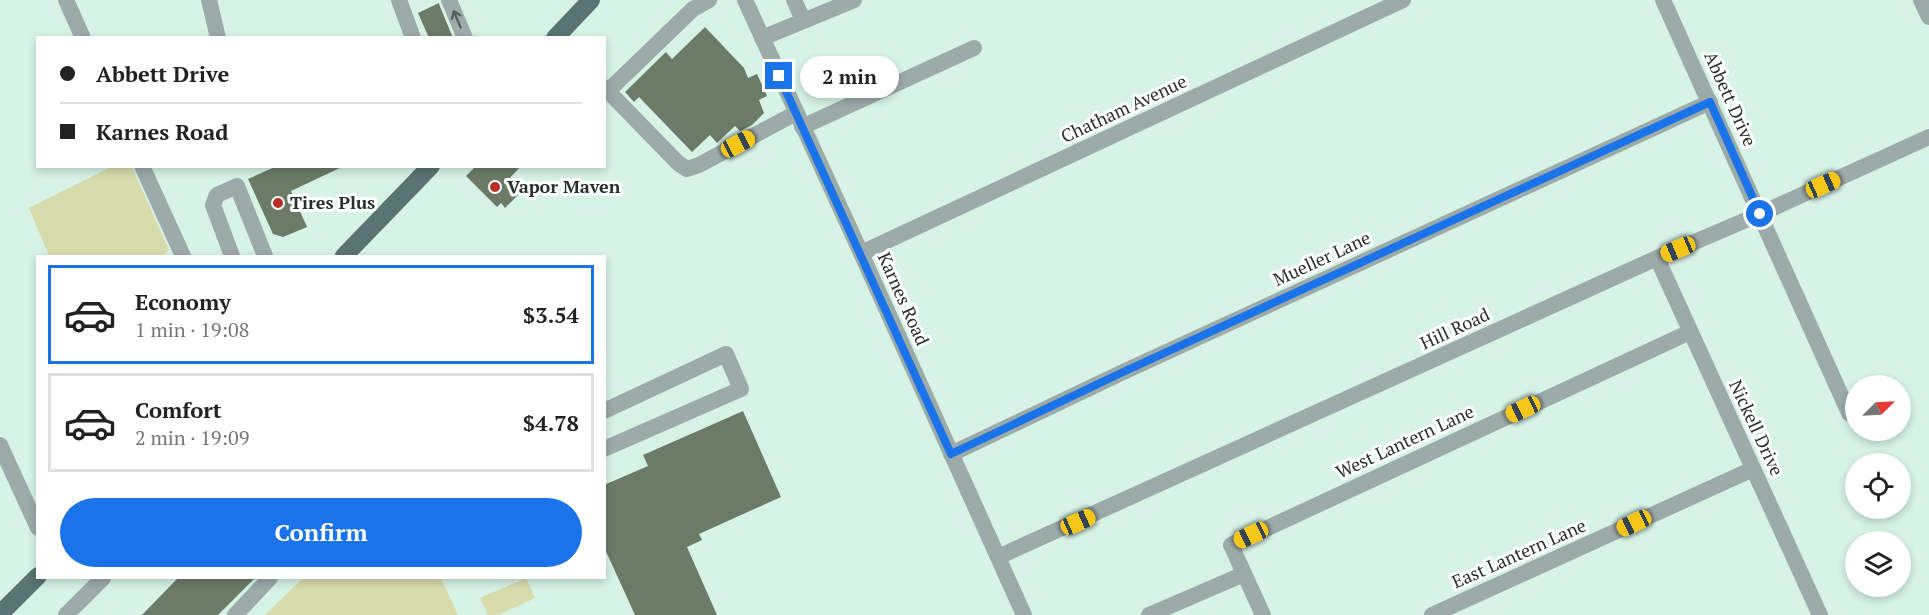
<!DOCTYPE html>
<html lang="en">
<head>
<meta charset="utf-8">
<style>
  body { margin:0; font-family:"PT Serif",serif; background:#f2f2f2; color:#222; height:100vh; display:flex; flex-direction:column; font-size:22px; white-space:nowrap }
  * { box-sizing:border-box; margin:0 }
  p { font-size:20px; color:#767676 }
  .icon { flex:none; width:33px; height:33px; fill:none; stroke:currentColor; stroke-width:2; stroke-linecap:round; stroke-linejoin:round }
  .map { position:relative; flex:1; overflow:hidden }
  .drawer { position:absolute; left:36px; top:255px; width:570px; height:324px; display:flex; flex-direction:column; background:#fff; border-radius:0px; box-shadow:0 3px 9px #0003 }
  .drawer>* { flex:none }
  .hud { position:absolute; left:36px; top:36px; width:570px; height:132px; border-radius:0px; box-shadow:0 3px 9px #0003; display:grid; align-content:center; height:132px; padding:0 24px; background:#fff }
  .needle { width:39px; rotate:66deg }
  .fabs { position:absolute; left:1845px; top:375px; display:grid; gap:12px }
  .fabs a { display:grid; place-items:center; width:66px; height:66px; border-radius:50%; background:#fff; box-shadow:0 3px 9px #0003; font-size:30px }
  .end { position:absolute; width:27px; height:27px; margin:-14px; border:8px solid #1a73e8; background:#fff; box-shadow:0 0 0 3px #fff }
  .from { border-radius:50% }
  .bubble { position:absolute; height:42px; border-radius:21px; background:#fff; box-shadow:0 3px 9px #0003; font-size:20px; font-weight:700; line-height:42px; text-align:center }
  .car { position:absolute; width:18px; height:36px; margin:-18px -9px; border-radius:8px; box-shadow:0 0 4px 2px #0007; background:linear-gradient(#f5c518 24%,#345 0 40%,#f5c518 0 76%,#345 0 86%,#f5c518 0) }
  .hud b { display:flex; align-items:center; gap:21px; height:57px; font-size:22px }
  .hud b+b { border-top:2px solid #e0e0e0 }
  .hud i { width:15px; height:15px; background:#222 }
  ul { padding:10px 0 0; list-style:none }
  li { display:flex; align-items:center; gap:18px; height:99px; margin:0 12px 9px; padding:0 12px; border:3px solid #e0e0e0; border-radius:0px }
  li div { flex:1 }
  li b { display:block; font-size:22px }
  li em { font-style:normal; font-weight:700 }
  li.on { border-color:#1a73e8 }
  li>.icon { width:54px; height:54px; stroke-width:1.5 }
  .cta { display:flex; gap:12px; margin-top:auto; padding:12px 24px }
  .cta a { flex:1; height:69px; border-radius:36px; background:#1a73e8; color:#fff; font-size:24px; font-weight:700; line-height:69px; text-align:center }
  .map>svg:first-child { display:block }
  .green { fill:#d8dbac }
  .building { fill:#6c7b68 }
  .lines { fill:none; stroke-linecap:round; stroke-linejoin:round }
  .minor { stroke:#9caaa9; stroke-width:16 }
  .major { stroke:#5a7373; stroke-width:18 }
  .oneway { stroke:#55615e }
  .route { stroke:#1a73e8; stroke-width:8 }
  .poi-dot { fill:#bc2d28; stroke:#fff; stroke-width:2 }
  .labels { text-anchor:middle; stroke-width:6; stroke-linejoin:round; paint-order:stroke }
  .street-label { font-size:18px; fill:#26312c; stroke:#fff }
  .poi-label { font-size:18px; font-weight:bold; fill:#26312c; stroke:#fff; text-anchor:start }
</style>
</head>
<body>
<div class="map">
<svg width="1929" height="615" viewBox="0 0 1929 615">
  <rect width="100%" height="100%" fill="#d6f3e6"/>
  <g class="green">
    <path d="M 113,166 L 132,167 L 169,250 L 162,256 L 49,256 L 29,208 Z"/>
    <path d="M 303,578 L 441,578 L 458,615 L 265,615 Z"/>
    <path d="M 526,578 L 535,598 L 498,615 L 488,615 L 480,598 Z"/>
  </g>
  <g class="building">
    <path d="M 439,3 L 439,4 L 453,38 L 429,38 L 418,13 Z"/>
    <path d="M 705,27 L 744,68 L 748,78 L 757,74 L 767,96 L 759,100 L 764,113 L 752,125 L 740,131 L 735,126 L 717,143 L 710,135 L 692,152 L 639,97 L 634,102 L 625,92 L 666,52 L 672,59 Z"/>
    <path d="M 277,166 L 344,166 L 291,191 L 307,227 L 283,237 L 273,234 L 248,179 Z"/>
    <path d="M 476,166 L 521,166 L 507,181 L 520,193 L 505,208 L 501,203 L 497,207 L 466,176 Z"/>
    <path d="M 743,411 L 781,497 L 699,534 L 702,540 L 687,547 L 717,615 L 635,615 L 604,547 L 604,485 L 648,466 L 643,455 Z"/>
    <path d="M 178,578 L 255,578 L 218,615 L 142,615 Z"/>
  </g>
  <g class="lines">
    <g class="minor">
      <path d="M 66,0 L 83,38"/>
      <path d="M 209,0 L 218,38"/>
      <path d="M 399,0 L 413,38"/>
      <path d="M 449,0 L 465,38"/>
      <path d="M 745,0 L 861,253 L 1024,615"/>
      <path d="M 794,0 L 803,20"/>
      <path d="M 1663,0 L 1849,413"/>
      <path d="M 1921,0 L 1929,17"/>
      <path d="M 762,38 L 854,0"/>
      <path d="M 604,87 L 678,163 L 687,169 L 699,165 L 796,113"/>
      <path d="M 608,91 L 693,9 L 709,0"/>
      <path d="M 802,127 L 974,48"/>
      <path d="M 142,166 L 183,256"/>
      <path d="M 861,253 L 1403,0"/>
      <path d="M 232,256 L 213,205 L 217,195 L 237,186 L 265,256"/>
      <path d="M 1657,258 L 1820,615"/>
      <path d="M 604,411 L 726,354 L 741,389 L 604,449"/>
      <path d="M 0,445 L 38,528"/>
      <path d="M 951,454 L 1121,373 L 1710,102"/>
      <path d="M 998,557 L 1657,258 L 1760,214 L 1929,137"/>
      <path d="M 66,615 L 103,578"/>
      <path d="M 235,615 L 270,578"/>
      <path d="M 1149,615 L 1244,574"/>
      <path d="M 1263,615 L 1231,545 L 1690,332"/>
      <path d="M 1432,615 L 1753,469"/>
    </g>
    <g class="major">
      <path d="M 555,38 L 591,0"/>
      <path d="M 344,256 L 431,166"/>
      <path d="M 0,614 L 38,576"/>
    </g>
  </g>
  <defs><path id="oneway-shaft" d="M-6 0H5M1.5-3L5.5 0L1.5 3" fill="none" stroke-width="1.6" stroke-linecap="round" stroke-linejoin="round" transform="scale(1.5)"/></defs>
  <use class="oneway" href="#oneway-shaft" transform="translate(457 19) rotate(-113)"/>
  <g class="lines">
    <path class="route" d="M 779,76 L 951,454 L 1121,373 L 1710,102 L 1760,214"/>
  </g>
  <g class="poi-dot">
    <circle cx="495" cy="187" r="6"/>
    <circle cx="278" cy="203" r="6"/>
  </g>
  <g class="labels">
    <g class="street-label">
      <text transform="translate(1730 99) rotate(66)" y="6">Abbett Drive</text>
      <text transform="translate(1124 109) rotate(-25)" y="6">Chatham Avenue</text>
      <text transform="translate(1322 259) rotate(-25)" y="6">Mueller Lane</text>
      <text transform="translate(903 299) rotate(66)" y="6">Karnes Road</text>
      <text transform="translate(1455 329) rotate(-25)" y="6">Hill Road</text>
      <text transform="translate(1756 428) rotate(65)" y="6">Nickell Drive</text>
      <text transform="translate(1405 442) rotate(-25)" y="6">West Lantern Lane</text>
      <text transform="translate(1519 554) rotate(-24)" y="6">East Lantern Lane</text>
    </g>
    <g class="poi-label">
      <text x="507" y="193">Vapor Maven</text>
      <text x="290" y="209">Tires Plus</text>
    </g>
  </g>
</svg>
<div class="fabs">
<a><svg class="needle" viewBox="-14 -14 28 28"><path d="M0-13l5 13h-10z" fill="#e53935"/><path d="M0 13l5-13h-10z" fill="#767676"/></svg></a>
<a><svg class="icon" aria-label="locate" viewBox="0 0 24 24"><circle cx="12" cy="12" r="6"/><path d="M12 2v4M12 18v4M2 12h4M18 12h4"/></svg></a>
<a><svg class="icon" aria-label="layers" viewBox="0 0 24 24"><path d="M12 4l9 5-9 5-9-5zM3 14l9 5 9-5"/></svg></a>
</div>
<i class="end from" style="left:1760px;top:214px"></i>
<i class="end" style="left:779px;top:76px"></i>
<div class="bubble" style="left:800px;top:56px;width:99px">2 min</div>
<i class="car" style="left:738px;top:144px;rotate:62deg"></i>
<i class="car" style="left:1823px;top:185px;rotate:66deg"></i>
<i class="car" style="left:1678px;top:249px;rotate:247deg"></i>
<i class="car" style="left:1523px;top:409px;rotate:245deg"></i>
<i class="car" style="left:1078px;top:522px;rotate:66deg"></i>
<i class="car" style="left:1634px;top:523px;rotate:245deg"></i>
<i class="car" style="left:1251px;top:535px;rotate:245deg"></i>
<div class="hud">
<b><i class="from"></i>Abbett Drive</b>
<b><i></i>Karnes Road</b>
</div>
<section class="drawer">
<ul>
<li class="on"><svg class="icon" aria-label="car" viewBox="0 0 24 24"><path d="M5 17H2v-5l4-1 3-4h7l3 4 3 1v5h-3M9 17h6M6 11h13"/><circle cx="7" cy="17" r="2"/><circle cx="17" cy="17" r="2"/></svg><div><b>Economy</b><p>1 min · 19:08</p></div><em>$3.54</em></li>
<li><svg class="icon" aria-label="car" viewBox="0 0 24 24"><path d="M5 17H2v-5l4-1 3-4h7l3 4 3 1v5h-3M9 17h6M6 11h13"/><circle cx="7" cy="17" r="2"/><circle cx="17" cy="17" r="2"/></svg><div><b>Comfort</b><p>2 min · 19:09</p></div><em>$4.78</em></li>
</ul>
<div class="cta"><a>Confirm</a></div>
</section>
</div>
</body>
</html>
